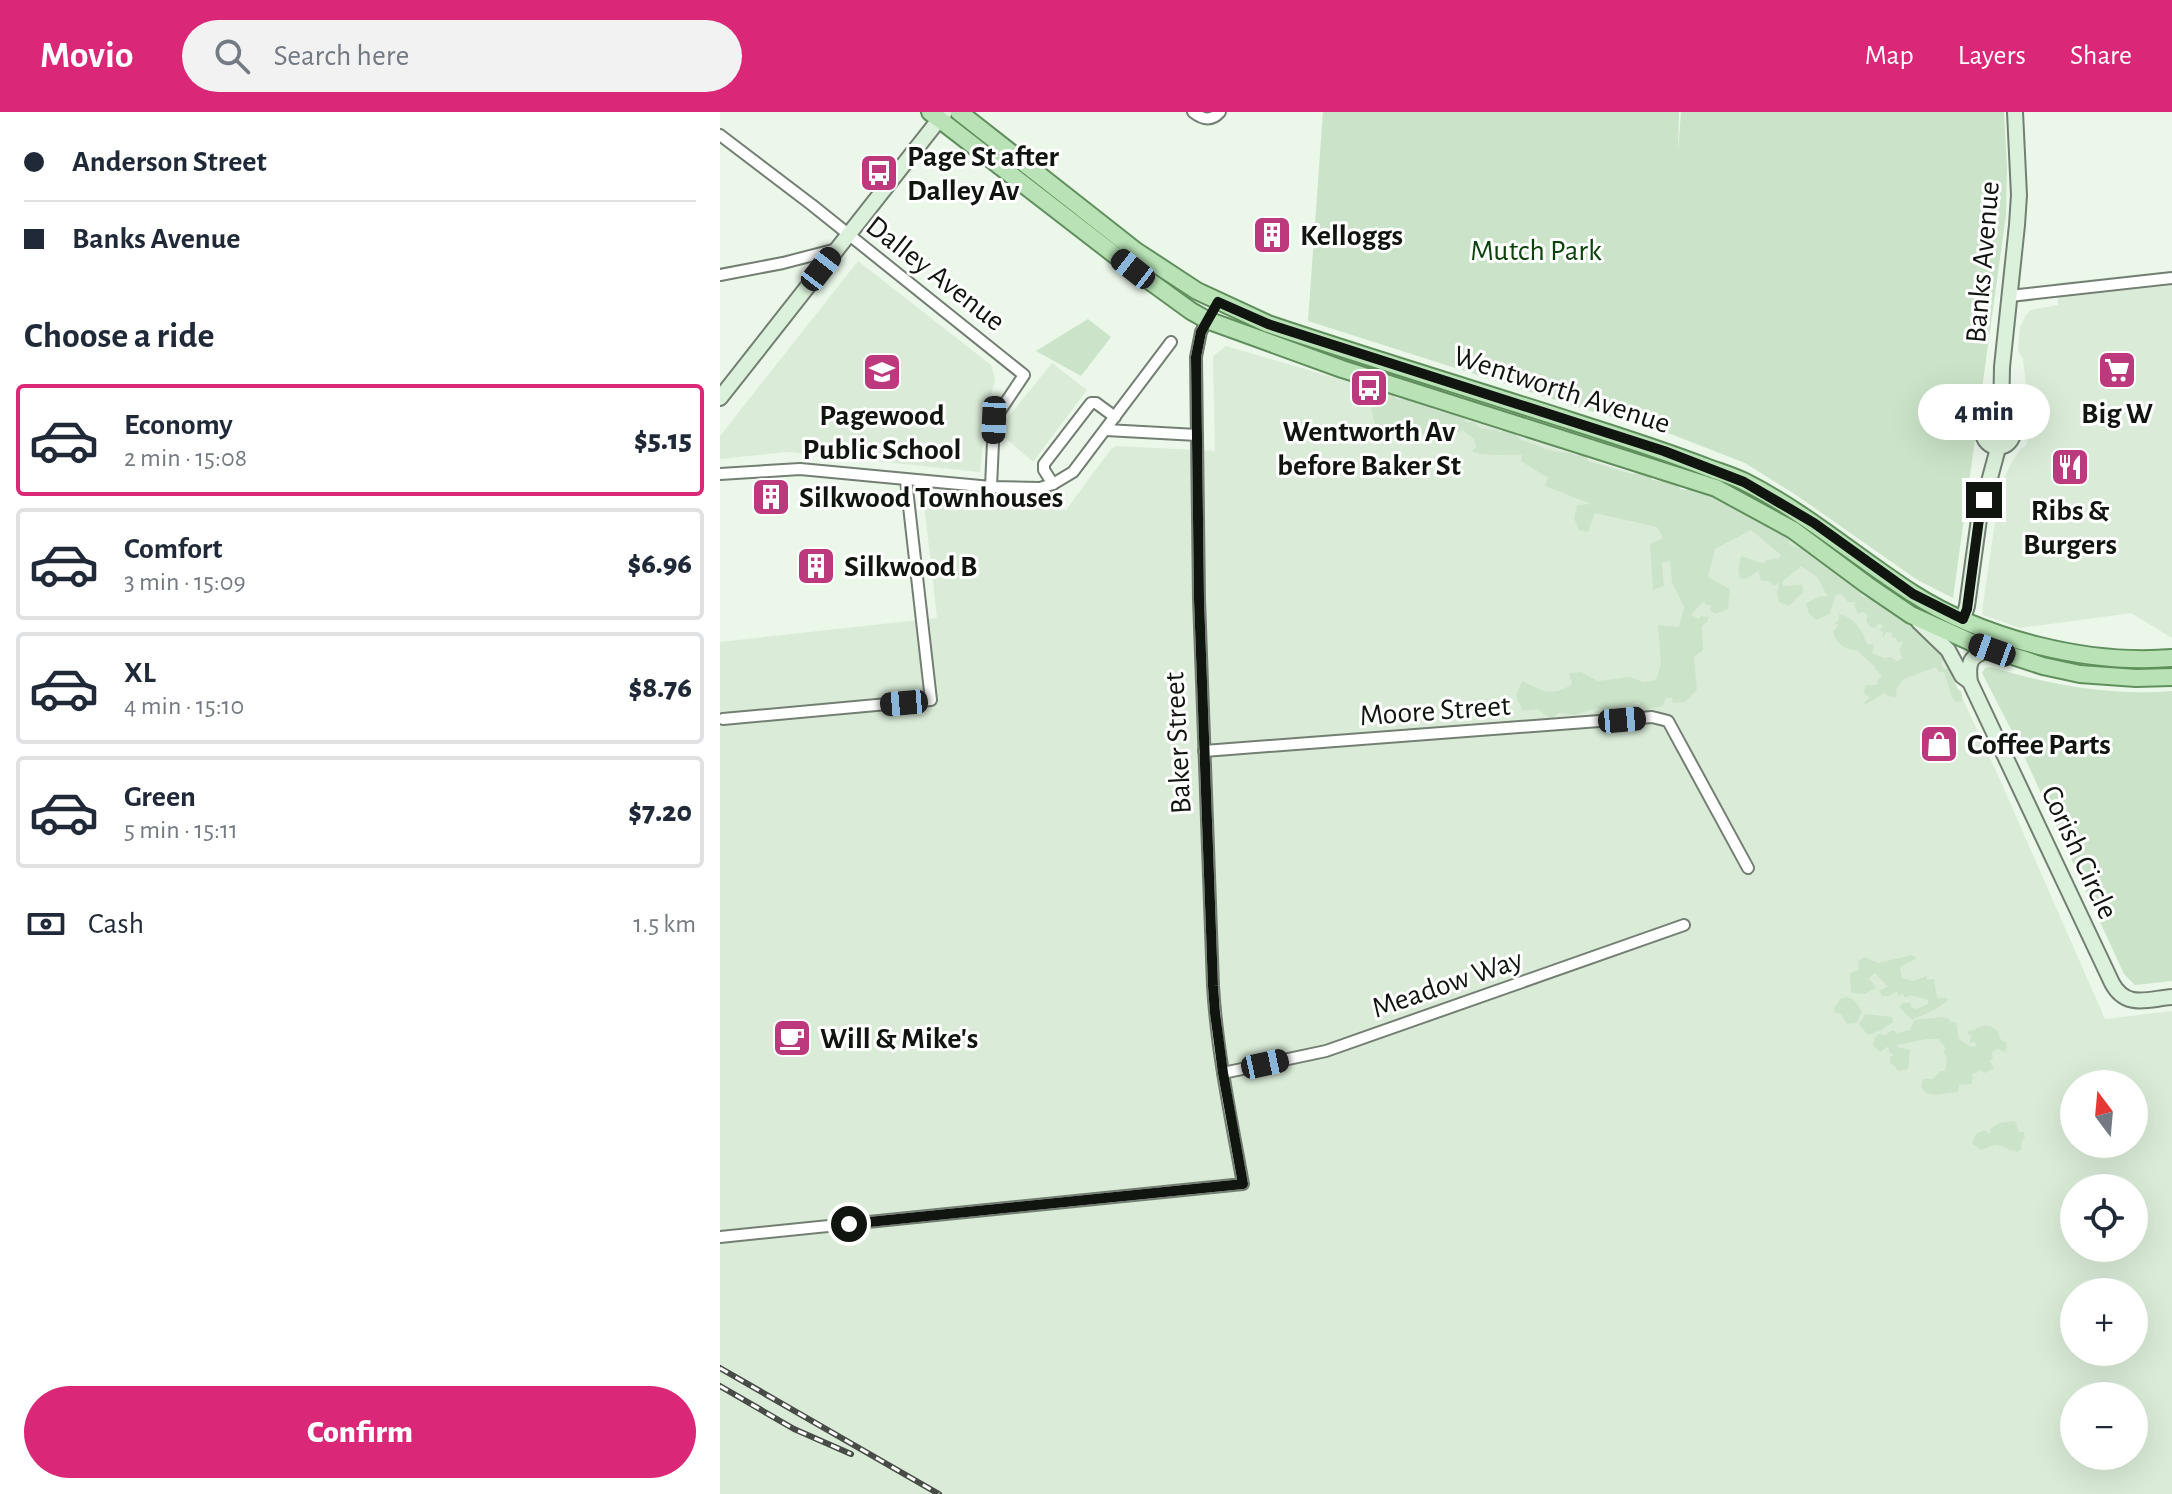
<!DOCTYPE html>
<html lang="en">
<head>
<meta charset="utf-8">
<style>
  body { margin:0; font-family:"Alegreya Sans",sans-serif; background:#f2f2f3; color:#1f2937; height:100vh; display:flex; flex-direction:column; font-size:30px; white-space:nowrap }
  * { box-sizing:border-box; margin:0 }
  p { font-size:26px; color:#747a83 }
  .icon { flex:none; width:44px; height:44px; fill:none; stroke:currentColor; stroke-width:2; stroke-linecap:round; stroke-linejoin:round }
  .map { position:relative; flex:1; overflow:hidden }
  .drawer { display:flex; flex-direction:column; background:#fff; width:720px }
  .drawer>* { flex:none }
  .hud { display:grid; align-content:center; height:176px; padding:0 24px; background:#fff }
  .needle { width:52px; rotate:344deg }
  .tools { position:absolute; left:1340px; top:958px; display:grid; gap:16px }
  .tools a { display:grid; place-items:center; width:88px; height:88px; border-radius:50%; background:#fff; box-shadow:0 8px 32px #0002; font-size:40px }
  .end { position:absolute; width:36px; height:36px; margin:-18px; border:10px solid #111510; background:#fff; box-shadow:0 0 0 4px #fff }
  .from { border-radius:50% }
  .bubble { position:absolute; height:56px; border-radius:28px; background:#fff; box-shadow:0 8px 32px #0002; font-size:26px; font-weight:800; line-height:56px; text-align:center }
  .car { position:absolute; width:24px; height:48px; margin:-24px -12px; border-radius:10px; box-shadow:0 0 6px 2px #0007; background:linear-gradient(#222 24%,#8ab4d8 0 40%,#222 0 76%,#8ab4d8 0 86%,#222 0) }
  .hud b { display:flex; align-items:center; gap:28px; height:76px; font-size:30px }
  .hud b+b { border-top:2px solid #e0e1e3 }
  .hud i { width:20px; height:20px; background:#1f2937 }
  ul { padding:0; list-style:none }
  li { display:flex; align-items:center; gap:24px; height:112px; margin:0 16px 12px; padding:0 8px; border:4px solid #e0e1e3; border-radius:8px }
  li div { flex:1 }
  li b { display:block; font-size:30px }
  li em { font-style:normal; font-weight:800 }
  li.selected { border-color:#db2777 }
  li>.icon { width:72px; height:72px; stroke-width:1.5 }
  h2 { padding:0 24px; font-size:36px; line-height:96px }
  .pay { display:flex; align-items:center; gap:20px; height:88px; padding:0 24px; font-size:30px }
  .pay p { margin-inline-start:auto }
  .button { display:flex; gap:16px; margin-top:auto; padding:16px 24px }
  .button a { flex:1; height:92px; border-radius:48px; background:#db2777; color:#fff; font-size:32px; font-weight:800; line-height:92px; text-align:center }
  header { display:flex; align-items:center; gap:48px; box-sizing:border-box; height:112px; padding:0 40px; background:#db2777; color:#fff }
  header strong { font-size:38px }
  nav { display:flex; gap:44px; margin-inline-start:auto; font-size:28px }
  .search { width:560px; height:72px; background:#f2f2f3; display:flex; align-items:center; gap:20px; box-sizing:border-box; padding:0 28px; border-radius:44px; color:#747a83; font-size:30px }
  main { display:flex; flex:1; min-height:0 }
  .map>svg:first-child { display:block }
  .built { fill:#daecd8; fill-rule:evenodd }
  .green { fill:#cbe4c9 }
  .lines { fill:none; stroke-linecap:round; stroke-linejoin:round }
  .street-casing { stroke:#737f72; stroke-width:14 }
  .secondary-casing { stroke:#737f72; stroke-width:18 }
  .primary-casing { stroke:#608f5d; stroke-width:20 }
  .street { stroke:#fff; stroke-width:10 }
  .secondary { stroke:#dcf1db; stroke-width:14 }
  .primary { stroke:#b9e3b6; stroke-width:16 }
  .rail-casing { stroke:#474d46; stroke-width:6 }
  .rail { stroke:#fff; stroke-width:3; stroke-dasharray:9; stroke-linecap:butt }
  .route { stroke:#111510; stroke-width:10 }
  .labels { text-anchor:middle; stroke-width:6; stroke-linejoin:round; paint-order:stroke }
  .poi-label { font-size:30px; font-weight:bold; fill:#111510; stroke:#fff; text-anchor:start }
  .park-label { font-size:30px; fill:#0c430b; stroke:#fff }
  .street-label { font-size:30px; fill:#111510; stroke:#fff }
</style>
</head>
<body>
<header>
<strong>Movio</strong>
<div class="search"><svg class="icon" aria-label="search" viewBox="0 0 24 24"><circle cx="10" cy="10" r="6"/><path d="M15 15l6 6"/></svg>Search here</div>
<nav><a>Map</a><a>Layers</a><a>Share</a></nav>
</header>
<main>
<section class="drawer">
<div class="hud">
<b><i class="from"></i>Anderson Street</b>
<b><i></i>Banks Avenue</b>
</div>
<h2>Choose a ride</h2>
<ul>
<li class="selected"><svg class="icon" aria-label="car" viewBox="0 0 24 24"><path d="M5 17H2v-5l4-1 3-4h7l3 4 3 1v5h-3M9 17h6M6 11h13"/><circle cx="7" cy="17" r="2"/><circle cx="17" cy="17" r="2"/></svg><div><b>Economy</b><p>2 min · 15:08</p></div><em>$5.15</em></li>
<li><svg class="icon" aria-label="car" viewBox="0 0 24 24"><path d="M5 17H2v-5l4-1 3-4h7l3 4 3 1v5h-3M9 17h6M6 11h13"/><circle cx="7" cy="17" r="2"/><circle cx="17" cy="17" r="2"/></svg><div><b>Comfort</b><p>3 min · 15:09</p></div><em>$6.96</em></li>
<li><svg class="icon" aria-label="car" viewBox="0 0 24 24"><path d="M5 17H2v-5l4-1 3-4h7l3 4 3 1v5h-3M9 17h6M6 11h13"/><circle cx="7" cy="17" r="2"/><circle cx="17" cy="17" r="2"/></svg><div><b>XL</b><p>4 min · 15:10</p></div><em>$8.76</em></li>
<li><svg class="icon" aria-label="car" viewBox="0 0 24 24"><path d="M5 17H2v-5l4-1 3-4h7l3 4 3 1v5h-3M9 17h6M6 11h13"/><circle cx="7" cy="17" r="2"/><circle cx="17" cy="17" r="2"/></svg><div><b>Green</b><p>5 min · 15:11</p></div><em>$7.20</em></li>
</ul>
<div class="pay"><svg class="icon" aria-label="cash" viewBox="0 0 24 24"><path d="M3 7h18v10H3z"/><circle cx="12" cy="12" r="2"/></svg>Cash<p>1.5 km</p></div>
<div class="button"><a>Confirm</a></div>
</section>
<div class="map">
<svg width="1452" height="1382" viewBox="0 0 1452 1382">
  <rect width="100%" height="100%" fill="#eaf7e9"/>
  <g class="built">
    <path d="M 138,149 L 271,253 L 275,267 L 265,311 L 260,360 L 67,340 L 0,347 L 0,324 Z"/>
    <path d="M 1452,159 L 1452,526 L 1411,501 L 1300,516 L 1263,503 L 1262,499 L 1279,383 L 1285,363 L 1300,337 L 1306,334 L 1309,322 L 1310,309 L 1306,307 L 1301,296 L 1298,276 L 1306,274 L 1303,247 L 1298,238 L 1300,215 L 1306,203 L 1311,198 L 1338,193 L 1337,171 Z"/>
    <path d="M 506,234 L 653,277 L 986,385 L 1073,429 L 1222,542 L 1281,670 L 1385,907 L 1452,899 L 1452,1382 L 0,1382 L 0,530 L 217,506 L 204,392 L 211,385 L 272,385 L 346,398 L 391,337 L 397,334 L 495,339 L 493,244 ZM 1354,972 L 1414,972 L 1414,1032 L 1354,1032 ZM 1354,1076 L 1414,1076 L 1414,1136 L 1354,1136 ZM 1354,1180 L 1414,1180 L 1414,1240 L 1354,1240 ZM 1354,1284 L 1414,1284 L 1414,1344 L 1354,1344 Z"/>
    <path d="M 332,251 L 367,278 L 313,350 L 277,319 Z"/>
  </g>
  <g class="green">
    <path d="M 603,0 L 959,0 L 958,39 L 961,0 L 1284,0 L 1287,57 L 1286,103 L 1233,486 L 1196,467 L 1076,383 L 1025,351 L 948,321 L 867,298 L 588,209 Z"/>
    <path d="M 368,207 L 391,225 L 361,264 L 316,239 Z"/>
    <path d="M 659,277 L 673,282 L 675,286 L 680,288 L 683,286 L 691,288 L 693,286 C 704,290 709,296 720,300 L 722,298 L 729,299 L 731,302 L 745,307 L 745,310 L 753,310 L 760,316 L 778,318 L 779,321 L 788,315 L 797,318 L 796,324 L 799,325 L 800,328 C 810,330 817,333 826,337 C 837,341 848,339 858,344 L 860,341 L 865,341 L 868,349 L 912,362 L 930,360 L 932,368 L 958,371 L 960,377 L 965,378 L 969,376 L 981,378 L 979,380 L 983,382 L 986,378 L 1003,391 L 1008,390 L 1028,403 L 1032,402 C 1044,412 1054,421 1069,426 L 1069,432 L 1082,437 L 1112,458 L 1114,456 L 1119,462 L 1144,481 L 1140,483 L 1143,485 C 1157,484 1169,499 1180,508 L 1187,506 L 1188,511 L 1198,511 L 1196,517 C 1205,533 1217,529 1224,549 L 1221,551 L 1224,557 L 1228,557 L 1238,578 L 1241,579 L 1243,589 L 1236,590 L 1232,585 L 1224,560 L 1219,560 L 1216,555 L 1184,567 L 1176,577 L 1177,585 L 1168,584 L 1164,581 L 1145,593 L 1144,590 L 1150,586 L 1144,581 L 1145,574 L 1158,572 L 1157,569 L 1162,564 L 1155,557 L 1155,555 L 1136,538 C 1125,539 1114,529 1113,519 L 1119,513 L 1115,512 L 1119,507 L 1119,502 C 1135,506 1142,517 1147,532 L 1154,533 L 1152,541 L 1164,546 L 1171,545 L 1177,549 L 1183,546 L 1179,538 L 1183,531 L 1181,529 L 1179,531 L 1177,530 L 1176,526 L 1172,525 L 1172,521 L 1166,520 L 1164,525 L 1162,524 L 1163,520 L 1159,519 L 1163,513 L 1159,512 L 1155,516 L 1150,515 L 1146,509 L 1148,503 L 1143,500 L 1138,502 L 1134,493 L 1136,490 L 1128,490 L 1121,482 L 1115,484 L 1110,502 L 1096,508 L 1089,502 L 1086,491 L 1101,484 L 1108,485 L 1097,465 L 1081,454 L 1062,470 L 1063,474 L 1082,473 L 1083,480 L 1069,494 L 1059,490 L 1057,483 L 1059,471 L 1053,474 L 1051,470 L 1041,468 L 1038,459 L 1026,467 L 1020,466 L 1018,459 L 1021,444 C 1029,446 1035,450 1044,451 L 1047,448 L 1059,446 L 1061,443 L 1031,418 L 995,437 L 988,465 L 1010,477 L 1008,497 L 995,502 L 990,498 L 991,493 L 987,493 L 983,490 L 971,503 L 979,507 L 981,504 L 989,505 L 987,510 L 982,514 L 983,538 L 974,545 L 977,578 L 965,590 L 953,591 L 952,586 L 946,586 L 942,594 L 927,598 L 918,590 L 886,599 L 877,596 L 854,603 L 839,601 L 831,607 L 817,597 L 803,599 L 796,584 L 802,569 C 822,578 832,586 852,572 L 849,561 L 861,560 L 878,569 L 910,565 L 923,570 L 936,568 L 941,552 L 938,513 L 959,515 L 964,495 L 952,471 L 950,449 L 942,451 L 944,474 L 933,478 L 930,432 L 943,426 L 937,415 L 875,401 L 868,420 L 859,418 L 854,406 L 857,393 L 871,392 L 825,374 L 828,366 L 801,349 L 802,343 C 788,342 762,345 752,339 L 756,335 L 754,327 L 743,318 L 731,322 L 714,322 L 713,315 L 708,315 L 708,322 L 701,322 L 699,319 L 697,321 L 689,319 L 684,314 L 679,318 L 656,315 C 652,302 647,287 659,277 Z"/>
    <path d="M 1271,555 C 1329,573 1391,584 1452,579 L 1452,869 L 1415,873 L 1404,862 L 1298,631 L 1262,561 L 1265,556 Z"/>
    <path d="M 1192,843 L 1197,846 L 1180,855 L 1182,866 L 1193,869 L 1207,864 L 1207,868 L 1214,867 L 1217,886 L 1227,886 L 1228,889 L 1214,898 L 1192,908 L 1179,895 L 1183,891 L 1191,891 L 1191,895 L 1197,897 L 1208,892 L 1208,888 L 1190,883 L 1188,885 L 1184,885 L 1183,882 L 1178,884 L 1177,879 L 1169,884 L 1162,884 L 1159,878 L 1168,875 L 1155,861 L 1149,866 L 1156,876 L 1145,882 L 1131,881 L 1130,862 L 1139,857 L 1138,849 L 1145,845 L 1158,851 Z"/>
    <path d="M 1128,885 L 1134,888 L 1142,899 L 1137,911 L 1127,912 L 1120,901 L 1115,901 L 1114,896 L 1121,886 Z"/>
    <path d="M 1145,902 L 1172,905 L 1173,910 L 1162,918 L 1148,923 L 1139,912 Z"/>
    <path d="M 1222,905 L 1229,907 L 1231,910 L 1236,910 L 1239,927 L 1251,935 L 1256,934 L 1255,930 L 1249,931 L 1252,923 L 1248,922 L 1248,919 L 1255,918 L 1256,916 C 1270,910 1277,915 1281,928 L 1286,930 L 1287,935 L 1285,940 L 1277,937 L 1272,940 L 1273,946 L 1270,949 L 1274,956 L 1265,961 L 1259,958 L 1257,961 L 1252,962 L 1253,966 L 1251,972 L 1239,973 L 1238,980 L 1215,983 L 1206,981 L 1201,974 L 1203,967 L 1213,967 L 1220,959 L 1225,959 L 1227,946 L 1224,941 L 1225,935 L 1218,927 L 1206,927 L 1177,933 L 1177,935 L 1190,938 L 1188,957 L 1180,959 L 1175,957 L 1176,955 L 1170,951 L 1170,945 L 1174,943 L 1169,940 L 1169,936 L 1167,935 L 1160,940 L 1153,934 L 1154,927 L 1158,922 L 1165,923 L 1173,918 L 1177,921 L 1190,918 L 1194,909 C 1204,905 1212,907 1222,905 Z"/>
    <path d="M 1295,1009 L 1299,1020 L 1304,1020 L 1305,1026 L 1302,1028 L 1301,1038 L 1297,1040 C 1278,1035 1283,1028 1262,1038 L 1252,1032 L 1256,1022 L 1264,1018 L 1268,1021 L 1271,1021 L 1270,1017 L 1279,1011 Z"/>
  </g>
  <g class="lines">
    <defs>
      <g id="street">
        <path d="M 473,0 C 482,7 491,10 500,0"/>
        <path d="M 0,23 L 92,93 L 304,263 L 274,308 L 271,375"/>
        <path d="M 0,163 L 63,151 L 117,137"/>
        <path d="M 1290,184 L 1452,166"/>
        <path d="M 386,318 L 477,323"/>
        <path d="M 0,362 L 80,357 L 271,375 L 320,376 L 333,372 L 353,360 L 451,230"/>
        <path d="M 333,372 L 324,358 L 324,352 L 371,291 L 376,291 L 395,305"/>
        <path d="M 3,607 L 211,588 L 186,368"/>
        <path d="M 484,639 L 932,605 L 948,609 L 1028,756"/>
        <path d="M 503,961 L 606,939 L 964,813"/>
        <path d="M 0,1125 L 523,1072 C 511,1006 497,940 493,874 L 479,487 L 476,245 L 481,220 L 487,208"/>
      </g>
      <g id="secondary">
        <path d="M 0,286 L 225,0"/>
        <circle cx="1278" cy="320" r="15"/>
        <path d="M 1281,305 L 1282,255 L 1297,113 L 1299,83 L 1295,0"/>
        <path d="M 1243,507 L 1247,494 L 1259,407 L 1278,336"/>
        <path d="M 1199,510 L 1228,538 L 1242,564 L 1249,569"/>
        <path d="M 1272,538 C 1251,542 1247,549 1250,570 L 1392,871 C 1406,897 1427,887 1452,885"/>
      </g>
      <g id="primary">
        <path d="M 210,0 L 413,157 L 471,199 L 487,208 L 622,257 L 996,376 L 1073,418 L 1147,473 L 1191,503 L 1253,531 L 1323,554 L 1360,562 L 1416,566 L 1452,565"/>
        <path d="M 239,0 L 416,139 L 477,179 L 548,212 C 649,246 752,277 854,310 C 898,324 942,338 986,355 C 999,360 1013,364 1025,370 C 1085,400 1136,445 1192,481 C 1264,527 1367,553 1452,546"/>
      </g>
    </defs>
    <use href="#street" class="street-casing"/>
    <use href="#secondary" class="secondary-casing"/>
    <use href="#primary" class="primary-casing"/>
    <use href="#street" class="street"/>
    <use href="#secondary" class="secondary"/>
    <use href="#primary" class="primary"/>
    <defs>
      <g id="rail">
        <path d="M 0,1256 L 219,1382"/>
        <path d="M 0,1274 L 74,1317 L 131,1342"/>
      </g>
    </defs>
    <use href="#rail" class="rail-casing"/>
    <use href="#rail" class="rail"/>
  </g>
  <g class="lines">
    <path class="route" d="M 129,1112 L 523,1072 L 503,961 L 495,901 L 493,874 L 479,487 L 476,245 L 481,220 L 498,190 L 548,212 L 944,339 L 1024,370 L 1094,411 L 1193,482 L 1243,507 L 1247,497 L 1259,407 L 1264,388"/>
  </g>
  <defs>
    <symbol id="bus-square" viewBox="-11 -11 22 22"><rect x="-9" y="-9" width="18" height="18" rx="4" fill="#bd397d" stroke="#fff"/><path d="M-5-6H5V4H4V6H2V4H-2V6H-4V4H-5ZM-3.5-4V0h7V-4ZM-3.5 1.2v1.5H-2V1.2ZM2 1.2v1.5H3.5V1.2Z" fill="#fff"/></symbol>
    <symbol id="building-square" viewBox="-11 -11 22 22"><rect x="-9" y="-9" width="18" height="18" rx="4" fill="#bd397d" stroke="#fff"/><path d="M-4-6H4V6H1V3H-1V6H-4ZM-2.5-4.3h1.7v1.8h-1.7ZM.8-4.3h1.7v1.8H.8ZM-2.5-1h1.7V.8h-1.7ZM.8-1h1.7V.8H.8Z" fill="#fff"/></symbol>
    <symbol id="supermarket-square" viewBox="-11 -11 22 22"><rect x="-9" y="-9" width="18" height="18" rx="4" fill="#bd397d" stroke="#fff"/><path d="M-6-5.5h2.5l.6 2H6L4.5 2H-2.5L-4.4-4H-6ZM-1.5 3.2a1.3 1.3 0 1 0 .1 0ZM3 3.2a1.3 1.3 0 1 0 .1 0Z" fill="#fff"/></symbol>
    <symbol id="school-square" viewBox="-11 -11 22 22"><rect x="-9" y="-9" width="18" height="18" rx="4" fill="#bd397d" stroke="#fff"/><path d="M0-5L7-2L0 1L-7-2ZM-4 1L0 2.5L4 1V4Q0 6-4 4Z" fill="#fff"/></symbol>
    <symbol id="restaurant-square" viewBox="-11 -11 22 22"><rect x="-9" y="-9" width="18" height="18" rx="4" fill="#bd397d" stroke="#fff"/><path d="M-5-6h1v4h1v-4h1v4h1v-4h1v5L-1.5 .5V6h-2V.5L-5-1ZM5-6V6H3V1.5H1.5Q1.5-4 5-6Z" fill="#fff"/></symbol>
    <symbol id="shop-square" viewBox="-11 -11 22 22"><rect x="-9" y="-9" width="18" height="18" rx="4" fill="#bd397d" stroke="#fff"/><path d="M-5-2.5h2.3a2.7 3.5 0 0 1 5.4 0H5L5.5 6h-11ZM-1.5-2.5h3a1.5 2.3 0 0 0-3 0Z" fill="#fff"/></symbol>
    <symbol id="cafe-square" viewBox="-11 -11 22 22"><rect x="-9" y="-9" width="18" height="18" rx="4" fill="#bd397d" stroke="#fff"/><path d="M-5.5-4.5H6V0H3Q3 3.5 0 3.5H-2.5Q-5.5 3.5-5.5 0ZM3-3.2v2h1.7v-2ZM-6 4.5H4V6H-6Z" fill="#fff"/></symbol>
  </defs>
  <g fill-rule="evenodd">
    <use href="#bus-square" x="137" y="39" width="44" height="44"/>
    <use href="#building-square" x="530" y="101" width="44" height="44"/>
    <use href="#supermarket-square" x="1375" y="236" width="44" height="44"/>
    <use href="#school-square" x="140" y="238" width="44" height="44"/>
    <use href="#bus-square" x="627" y="254" width="44" height="44"/>
    <use href="#restaurant-square" x="1328" y="333" width="44" height="44"/>
    <use href="#building-square" x="29" y="363" width="44" height="44"/>
    <use href="#building-square" x="74" y="432" width="44" height="44"/>
    <use href="#shop-square" x="1197" y="610" width="44" height="44"/>
    <use href="#cafe-square" x="50" y="904" width="44" height="44"/>
  </g>
  <g class="labels">
    <g class="poi-label">
      <text x="187" y="54">Page St after<tspan x="187" dy="34">Dalley Av</tspan></text>
      <text x="580" y="133">Kelloggs</text>
      <text x="1397" y="311" text-anchor="middle">Big W</text>
      <text x="162" y="313" text-anchor="middle">Pagewood<tspan x="162" dy="34">Public School</tspan></text>
      <text x="649" y="329" text-anchor="middle">Wentworth Av<tspan x="649" dy="34">before Baker St</tspan></text>
      <text x="79" y="395">Silkwood Townhouses</text>
      <text x="1350" y="408" text-anchor="middle">Ribs &amp;<tspan x="1350" dy="34">Burgers</tspan></text>
      <text x="124" y="464">Silkwood B</text>
      <text x="1247" y="642">Coffee Parts</text>
      <text x="100" y="936">Will &amp; Mike's</text>
    </g>
    <g class="park-label">
      <text x="816" y="148">Mutch Park</text>
    </g>
    <g class="street-label">
      <text transform="translate(1262 150) rotate(-85)" y="10">Banks Avenue</text>
      <text transform="translate(216 161) rotate(38)" y="10">Dalley Avenue</text>
      <text transform="translate(842 277) rotate(18)" y="10">Wentworth Avenue</text>
      <text transform="translate(715 598) rotate(-4)" y="10">Moore Street</text>
      <text transform="translate(457 631) rotate(-93)" y="10">Baker Street</text>
      <text transform="translate(1360 740) rotate(65)" y="10">Corish Circle</text>
      <text transform="translate(727 871) rotate(-19)" y="10">Meadow Way</text>
    </g>
  </g>
</svg>
<div class="tools">
<a><svg class="needle" viewBox="-14 -14 28 28"><path d="M0-13l5 13h-10z" fill="#e53935"/><path d="M0 13l5-13h-10z" fill="#747a83"/></svg></a>
<a><svg class="icon" aria-label="locate" viewBox="0 0 24 24"><circle cx="12" cy="12" r="6"/><path d="M12 2v4M12 18v4M2 12h4M18 12h4"/></svg></a>
<a>+</a>
<a>−</a>
</div>
<i class="end from" style="left:129px;top:1112px"></i>
<i class="end" style="left:1264px;top:388px"></i>
<div class="bubble" style="left:1198px;top:272px;width:132px">4 min</div>
<i class="car" style="left:101px;top:157px;rotate:38deg"></i>
<i class="car" style="left:413px;top:157px;rotate:308deg"></i>
<i class="car" style="left:274px;top:308px;rotate:182deg"></i>
<i class="car" style="left:1272px;top:538px;rotate:290deg"></i>
<i class="car" style="left:184px;top:591px;rotate:265deg"></i>
<i class="car" style="left:902px;top:608px;rotate:85deg"></i>
<i class="car" style="left:545px;top:952px;rotate:78deg"></i>
</div>
</main>
</body>
</html>
